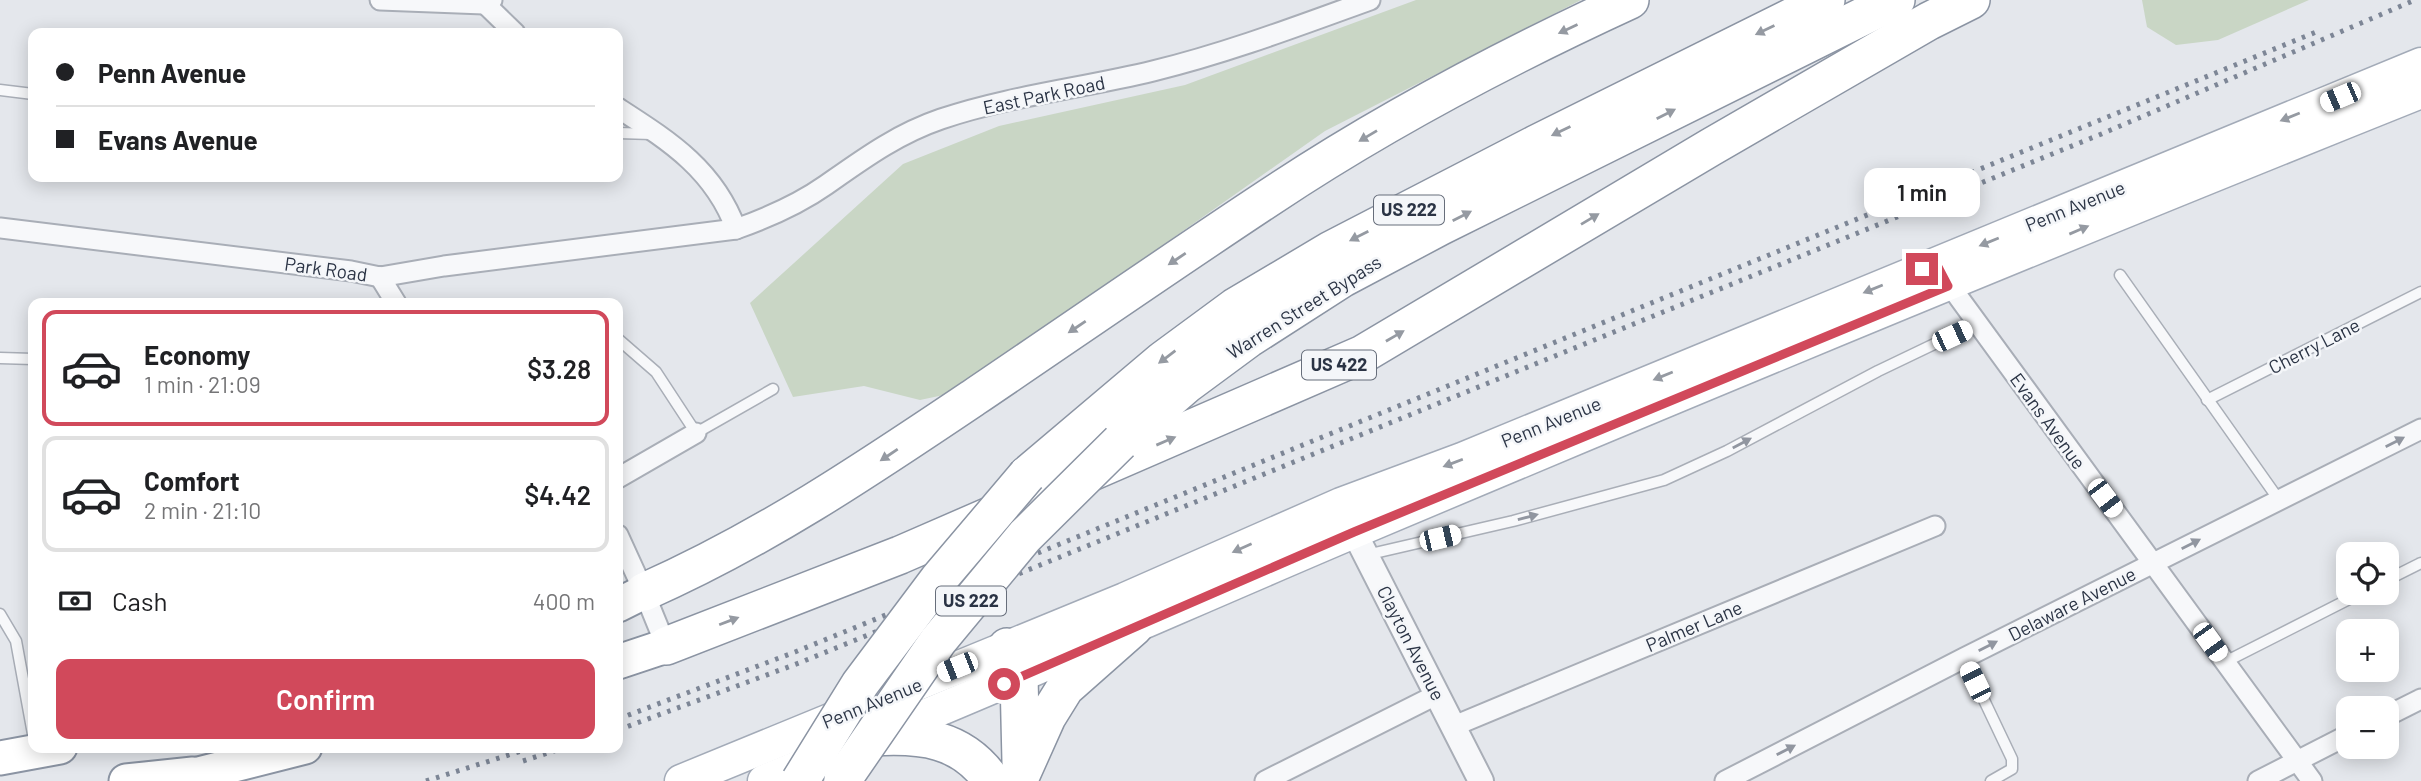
<!DOCTYPE html>
<html lang="en">
<head>
<meta charset="utf-8">
<style>
  body { margin:0; font-family:Barlow,sans-serif; background:#f6f6f6; color:#202124; height:100vh; display:flex; flex-direction:column; font-size:26px; white-space:nowrap }
  * { box-sizing:border-box; margin:0 }
  p { font-size:23px; color:#757577 }
  .icon { flex:none; width:38px; height:38px; fill:none; stroke:currentColor; stroke-width:2; stroke-linecap:round; stroke-linejoin:round }
  .map { position:relative; flex:1; overflow:hidden }
  .panel { position:absolute; left:28px; top:298px; width:595px; height:455px; display:flex; flex-direction:column; background:#fff; border-radius:14px; box-shadow:0 4px 18px #0003 }
  .panel>* { flex:none }
  .guide { position:absolute; left:28px; top:28px; width:595px; height:154px; border-radius:14px; box-shadow:0 4px 18px #0003; display:grid; align-content:center; height:154px; padding:0 28px; background:#fff }
  .controls { position:absolute; left:2336px; top:542px; display:grid; gap:14px }
  .controls a { display:grid; place-items:center; width:63px; height:63px; border-radius:14px; background:#fff; box-shadow:0 4px 18px #0003; font-size:35px }
  .end { position:absolute; width:32px; height:32px; margin:-16px; border:9px solid #d1495b; background:#fff; box-shadow:0 0 0 4px #fff }
  .from { border-radius:50% }
  .bubble { position:absolute; height:49px; border-radius:14px; background:#fff; box-shadow:0 4px 18px #0003; font-size:23px; font-weight:600; line-height:49px; text-align:center }
  .car { position:absolute; width:21px; height:42px; margin:-21px -10px; border-radius:9px; box-shadow:0 0 5px 2px #0007; background:linear-gradient(#fff 24%,#345 0 40%,#fff 0 76%,#345 0 86%,#fff 0) }
  .guide b { display:flex; align-items:center; gap:24px; height:66px; font-size:26px }
  .guide b+b { border-top:2px solid #e0e0e0 }
  .guide i { width:18px; height:18px; background:#202124 }
  ul { padding:12px 0 0; list-style:none }
  li { display:flex; align-items:center; gap:21px; height:116px; margin:0 14px 10px; padding:0 14px; border:4px solid #e0e0e0; border-radius:14px }
  li div { flex:1 }
  li b { display:block; font-size:26px }
  li em { font-style:normal; font-weight:600 }
  li.selected { border-color:#d1495b }
  li>.icon { width:63px; height:63px; stroke-width:1.5 }
  .pay { display:flex; align-items:center; gap:18px; height:77px; padding:0 28px; font-size:26px }
  .pay p { margin-inline-start:auto }
  .button { display:flex; gap:14px; margin-top:auto; padding:14px 28px }
  .button a { flex:1; height:80px; border-radius:14px; background:#d1495b; color:#fff; font-size:28px; font-weight:600; line-height:80px; text-align:center }
  .map>svg:first-child { display:block }
  .green { fill:#c9d6c5 }
  .lines { fill:none; stroke-linecap:round; stroke-linejoin:round }
  .service-casing { stroke:#a9aeb7; stroke-width:13 }
  .minor-casing { stroke:#a9aeb7; stroke-width:23 }
  .tertiary-casing { stroke:#a9aeb7; stroke-width:28 }
  .primary-casing { stroke:#a3abb8; stroke-width:35 }
  .trunk-casing { stroke:#8b94a3; stroke-width:37 }
  .motorway-casing { stroke:#8b94a3; stroke-width:40 }
  .service { stroke:#f7f8fa; stroke-width:10 }
  .minor { stroke:#f7f8fa; stroke-width:19 }
  .tertiary { stroke:#f7f8fa; stroke-width:24 }
  .primary { stroke:#fff; stroke-width:32 }
  .trunk { stroke:#fff; stroke-width:33 }
  .motorway { stroke:#fff; stroke-width:37 }
  .rail { stroke:#7d8696; stroke-width:5; stroke-dasharray:3.5 7; stroke-linecap:butt }
  .motorway-bridge-casing { stroke:#8b94a3; stroke-width:40; stroke-linecap:butt }
  .motorway-bridge { stroke:#fff; stroke-width:37 }
  .oneway { fill:#959aa2 }
  .oneway2 { fill:#9196a0 }
  .route { stroke:#d1495b; stroke-width:9 }
  .labels { text-anchor:middle; stroke-width:5; stroke-linejoin:round; paint-order:stroke }
  .shield { fill:#f4f6f9; stroke:#676e7b; stroke-width:2 }
  .shield-label { font-size:18px; font-weight:bold; fill:#2b3445 }
  .street-label { font-size:19px; fill:#2b3445; stroke:#f4f6f9 }
</style>
</head>
<body>
<div class="map">
<svg width="2421" height="781" viewBox="0 0 2421 781">
  <rect width="100%" height="100%" fill="#e4e7ec"/>
  <g class="green">
    <path d="M 1416,0 L 1581,0 L 1325,131 L 953,393 L 920,400 L 864,386 L 793,397 L 750,303 L 903,164 L 999,126 L 1185,85 Z"/>
    <path d="M 2142,0 L 2309,0 L 2218,40 L 2176,45 L 2147,27 Z"/>
  </g>
  <g class="lines">
    <defs>
      <g id="service">
        <path d="M 0,90 L 33,94"/>
        <path d="M 618,133 L 652,134"/>
        <path d="M 2120,275 L 2279,500"/>
        <path d="M 618,339 L 656,372 L 696,433 L 773,389"/>
        <path d="M 0,358 L 33,359"/>
        <path d="M 2207,400 L 2421,292"/>
        <path d="M 1366,555 L 1513,521 L 1664,480 L 1727,451 L 1878,371 L 1976,324"/>
        <path d="M 2387,580 L 2421,563"/>
        <path d="M 0,614 L 16,641 L 33,734"/>
        <path d="M 1964,658 L 2012,759 L 2012,769 L 1991,781"/>
        <path d="M 2225,662 L 2361,593"/>
      </g>
      <g id="minor">
        <path d="M 380,0 L 484,4 L 492,0"/>
        <path d="M 481,0 L 515,33"/>
        <path d="M 618,108 C 669,141 714,169 736,229"/>
        <path d="M 0,228 L 351,271 L 380,277 L 444,266 L 736,229 C 767,218 799,204 826,185 C 863,159 897,134 941,119 C 1009,96 1083,88 1153,71 C 1227,53 1298,26 1370,0"/>
        <path d="M 1943,276 L 2312,781"/>
        <path d="M 380,277 L 396,303"/>
        <path d="M 618,478 L 696,433"/>
        <path d="M 618,535 L 644,592 L 666,646"/>
        <path d="M 2387,716 L 2421,699"/>
        <path d="M 1454,726 L 1935,526"/>
        <path d="M 1265,781 L 1438,694"/>
        <path d="M 1725,781 L 1964,658 L 2421,429"/>
        <path d="M 2258,781 L 2348,735"/>
      </g>
      <path id="tertiary" d="M 1347,518 L 1481,781"/>
      <g id="primary">
        <path d="M 876,736 C 1037,670 1196,599 1356,531 C 1709,382 2064,235 2421,92"/>
        <path d="M 681,781 L 1125,599 L 1341,504 L 1462,459 L 2421,64"/>
        <path d="M 764,781 L 825,756"/>
      </g>
      <g id="trunk">
        <path d="M 618,605 L 644,592"/>
        <path d="M 618,662 L 666,646"/>
        <path d="M 0,758 L 60,747"/>
        <path d="M 126,781 L 193,774"/>
        <path d="M 171,781 L 305,747"/>
      </g>
      <g id="motorway">
        <path d="M 1120,442 L 1187,384 L 1248,339 L 1343,278 L 1441,226 L 1896,0"/>
        <path d="M 1027,475 L 1163,360 L 1235,307 L 1331,250 L 1536,144 L 1826,0"/>
        <path d="M 644,592 C 762,540 866,470 973,398 C 1072,331 1170,263 1270,197 C 1384,121 1506,57 1630,0"/>
        <path d="M 666,646 L 900,555 L 1363,354 L 1711,147 L 1929,21 L 1971,0"/>
        <path d="M 1007,647 L 1019,677 L 1021,762"/>
        <path d="M 873,737 C 921,734 962,738 992,781"/>
        <path d="M 1021,775 L 1047,717 L 1065,688 L 1134,627"/>
      </g>
    </defs>
    <use href="#service" class="service-casing"/>
    <use href="#minor" class="minor-casing"/>
    <use href="#tertiary" class="tertiary-casing"/>
    <use href="#primary" class="primary-casing"/>
    <use href="#trunk" class="trunk-casing"/>
    <use href="#motorway" class="motorway-casing"/>
    <use href="#service" class="service"/>
    <use href="#minor" class="minor"/>
    <use href="#tertiary" class="tertiary"/>
    <use href="#primary" class="primary"/>
    <use href="#trunk" class="trunk"/>
    <use href="#motorway" class="motorway"/>
    <g class="rail">
      <path d="M 618,719 L 795,652 L 2321,30"/>
      <path d="M 618,730 L 799,663 L 2099,135 L 2415,0"/>
      <path d="M 523,761 L 566,747"/>
      <path d="M 426,781 L 534,747"/>
    </g>
    <defs>
      <g id="motorway-bridge">
        <path d="M 843,779 L 938,641 L 1025,536 L 1120,442"/>
        <path d="M 800,781 L 860,684 L 938,580 L 1027,475"/>
      </g>
    </defs>
    <use href="#motorway-bridge" class="motorway-bridge-casing"/>
    <use href="#motorway-bridge" class="motorway-bridge"/>
  </g>
  <defs><path id="oneway-solid" d="M-6-.8H1V-3.2L6.5 0L1 3.2V.8H-6Z" transform="scale(1.75)"/></defs>
  <g class="oneway">
    <use href="#oneway-solid" transform="translate(1568 29) rotate(155)"/>
    <use href="#oneway-solid" transform="translate(1765 30) rotate(154)"/>
    <use href="#oneway-solid" transform="translate(1666 114) rotate(-27)"/>
    <use href="#oneway-solid" transform="translate(2290 117) rotate(158)"/>
    <use href="#oneway-solid" transform="translate(1561 131) rotate(154)"/>
    <use href="#oneway-solid" transform="translate(1368 136) rotate(149)"/>
    <use href="#oneway-solid" transform="translate(1462 216) rotate(-27)"/>
    <use href="#oneway-solid" transform="translate(1590 219) rotate(-31)"/>
    <use href="#oneway-solid" transform="translate(2079 230) rotate(-23)"/>
    <use href="#oneway-solid" transform="translate(1359 236) rotate(153)"/>
    <use href="#oneway-solid" transform="translate(1989 242) rotate(158)"/>
    <use href="#oneway-solid" transform="translate(1177 259) rotate(146)"/>
    <use href="#oneway-solid" transform="translate(1873 289) rotate(158)"/>
    <use href="#oneway-solid" transform="translate(1077 327) rotate(146)"/>
    <use href="#oneway-solid" transform="translate(1395 336) rotate(-30)"/>
    <use href="#oneway-solid" transform="translate(1167 357) rotate(143)"/>
    <use href="#oneway-solid" transform="translate(1663 376) rotate(158)"/>
    <use href="#oneway-solid" transform="translate(1166 441) rotate(-23)"/>
    <use href="#oneway-solid" transform="translate(889 455) rotate(146)"/>
    <use href="#oneway-solid" transform="translate(1453 463) rotate(159)"/>
    <use href="#oneway-solid" transform="translate(1242 548) rotate(156)"/>
    <use href="#oneway-solid" transform="translate(729 621) rotate(-21)"/>
  </g>
  <g class="oneway2">
    <use href="#oneway-solid" transform="translate(2395 442) rotate(-27)"/>
    <use href="#oneway-solid" transform="translate(1742 443) rotate(-28)"/>
    <use href="#oneway-solid" transform="translate(1528 517) rotate(-15)"/>
    <use href="#oneway-solid" transform="translate(2191 544) rotate(-27)"/>
    <use href="#oneway-solid" transform="translate(1988 646) rotate(-27)"/>
    <use href="#oneway-solid" transform="translate(1786 750) rotate(-27)"/>
  </g>
  <g class="lines">
    <path class="route" d="M 1004,684 L 1354,532 L 1948,286 L 1936,263 L 1922,269"/>
  </g>
  <g class="labels">
    <g class="shield">
      <rect x="1374" y="195.5" width="70" height="29" rx="5"/>
      <rect x="1302" y="350.5" width="74" height="29" rx="5"/>
      <rect x="936" y="586.5" width="70" height="29" rx="5"/>
    </g>
    <g class="shield-label">
      <text x="1409" y="216">US 222</text>
      <text x="1339" y="371">US 422</text>
      <text x="971" y="607">US 222</text>
    </g>
    <g class="street-label">
      <text transform="translate(1044 95) rotate(-12)" y="7">East Park Road</text>
      <text transform="translate(2075 206) rotate(-22)" y="7">Penn Avenue</text>
      <text transform="translate(326 269) rotate(8)" y="7">Park Road</text>
      <text transform="translate(1304 307) rotate(-32)" y="7">Warren Street Bypass</text>
      <text transform="translate(2314 346) rotate(-27)" y="7">Cherry Lane</text>
      <text transform="translate(2048 421) rotate(54)" y="7">Evans Avenue</text>
      <text transform="translate(1551 422) rotate(-22)" y="7">Penn Avenue</text>
      <text transform="translate(2072 604) rotate(-27)" y="7">Delaware Avenue</text>
      <text transform="translate(1694 626) rotate(-23)" y="7">Palmer Lane</text>
      <text transform="translate(1411 643) rotate(63)" y="7">Clayton Avenue</text>
      <text transform="translate(872 703) rotate(-22)" y="7">Penn Avenue</text>
    </g>
  </g>
</svg>
<div class="controls">
<a><svg class="icon" aria-label="locate" viewBox="0 0 24 24"><circle cx="12" cy="12" r="6"/><path d="M12 2v4M12 18v4M2 12h4M18 12h4"/></svg></a>
<a>+</a>
<a>−</a>
</div>
<i class="end from" style="left:1004px;top:684px"></i>
<i class="end" style="left:1922px;top:269px"></i>
<div class="bubble" style="left:1864px;top:168px;width:116px">1 min</div>
<i class="car" style="left:2340px;top:97px;rotate:247deg"></i>
<i class="car" style="left:1952px;top:336px;rotate:65deg"></i>
<i class="car" style="left:2105px;top:498px;rotate:143deg"></i>
<i class="car" style="left:1440px;top:538px;rotate:77deg"></i>
<i class="car" style="left:2210px;top:642px;rotate:144deg"></i>
<i class="car" style="left:957px;top:667px;rotate:248deg"></i>
<i class="car" style="left:1975px;top:682px;rotate:334deg"></i>
<div class="guide">
<b><i class="from"></i>Penn Avenue</b>
<b><i></i>Evans Avenue</b>
</div>
<section class="panel">
<ul>
<li class="selected"><svg class="icon" aria-label="car" viewBox="0 0 24 24"><path d="M5 17H2v-5l4-1 3-4h7l3 4 3 1v5h-3M9 17h6M6 11h13"/><circle cx="7" cy="17" r="2"/><circle cx="17" cy="17" r="2"/></svg><div><b>Economy</b><p>1 min · 21:09</p></div><em>$3.28</em></li>
<li><svg class="icon" aria-label="car" viewBox="0 0 24 24"><path d="M5 17H2v-5l4-1 3-4h7l3 4 3 1v5h-3M9 17h6M6 11h13"/><circle cx="7" cy="17" r="2"/><circle cx="17" cy="17" r="2"/></svg><div><b>Comfort</b><p>2 min · 21:10</p></div><em>$4.42</em></li>
</ul>
<div class="pay"><svg class="icon" aria-label="cash" viewBox="0 0 24 24"><path d="M3 7h18v10H3z"/><circle cx="12" cy="12" r="2"/></svg>Cash<p>400 m</p></div>
<div class="button"><a>Confirm</a></div>
</section>
</div>
</body>
</html>
